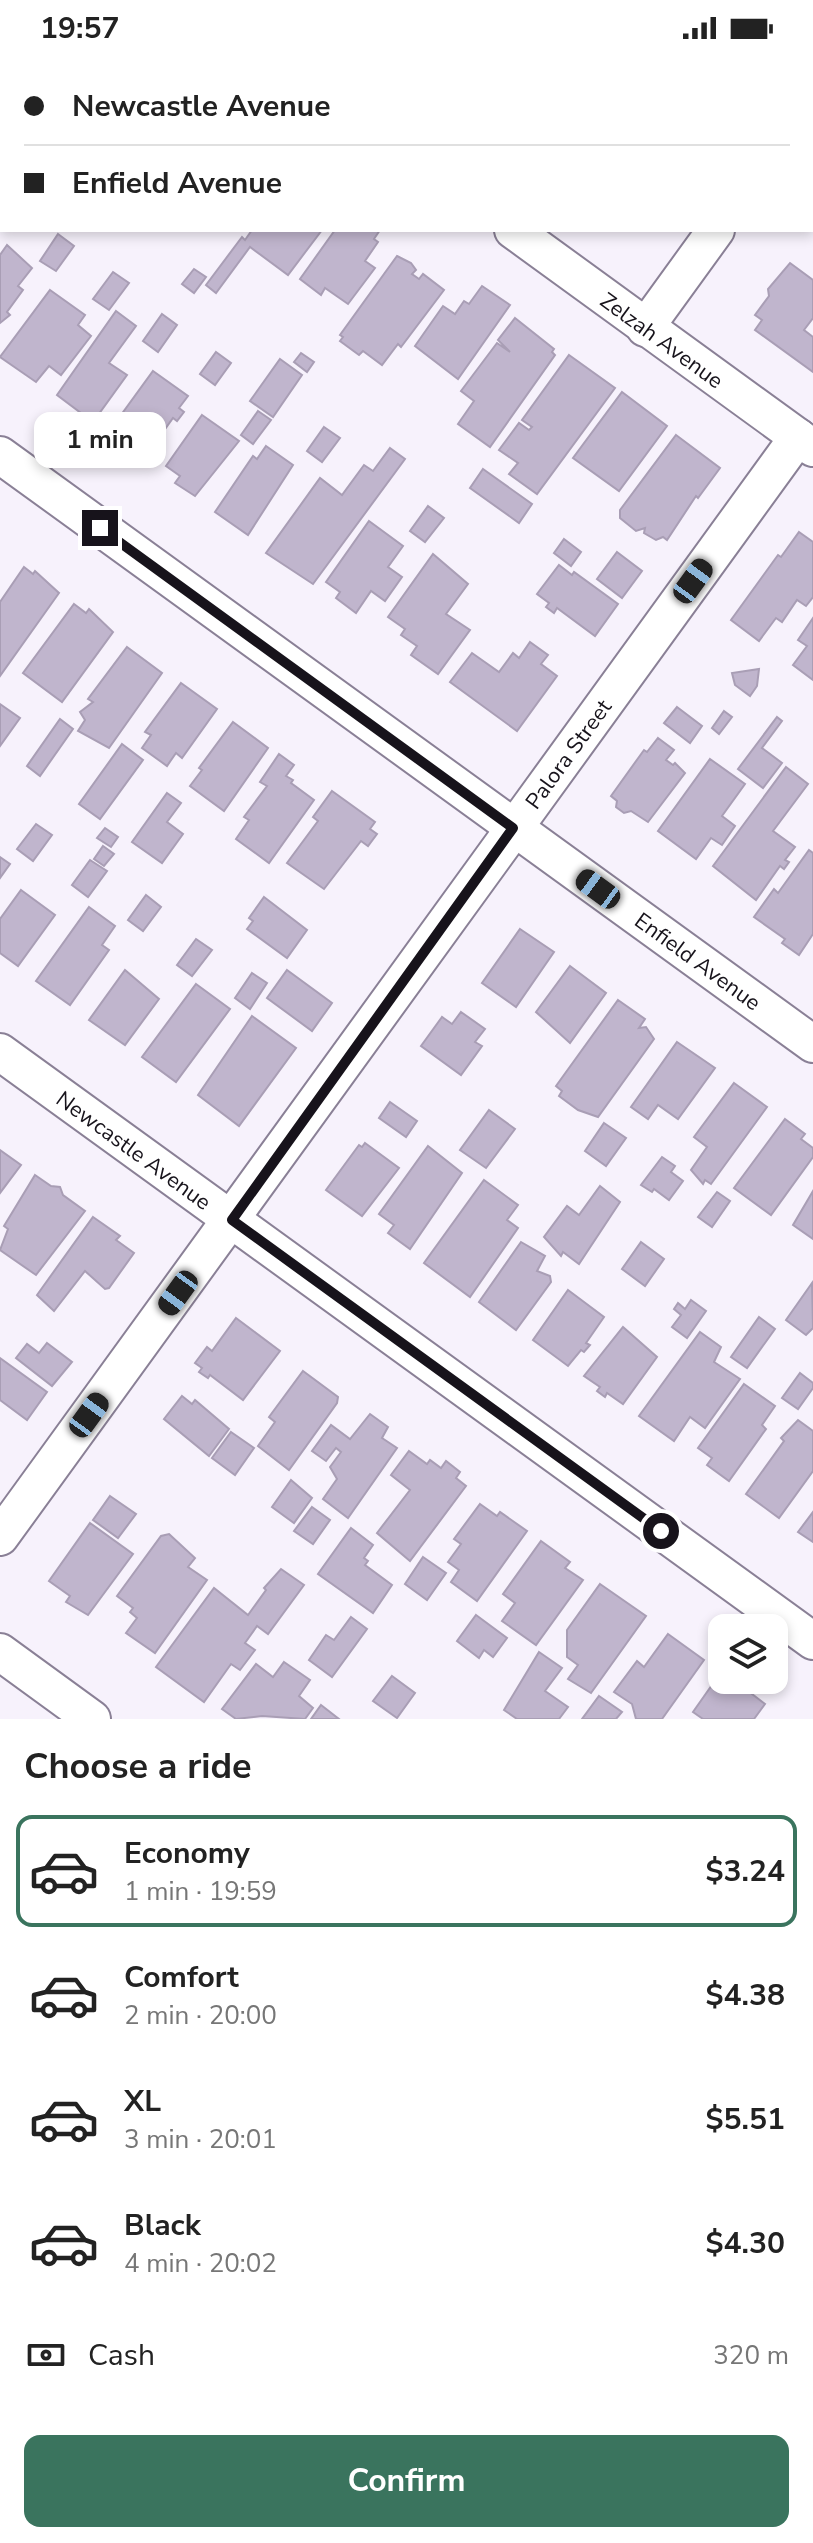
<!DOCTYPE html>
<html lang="en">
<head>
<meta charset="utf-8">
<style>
  body { margin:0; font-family:"Nunito Sans",sans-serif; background:#f2f2f2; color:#222; height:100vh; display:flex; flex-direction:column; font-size:30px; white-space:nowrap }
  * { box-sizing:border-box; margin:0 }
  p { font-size:26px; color:#767676 }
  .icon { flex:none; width:44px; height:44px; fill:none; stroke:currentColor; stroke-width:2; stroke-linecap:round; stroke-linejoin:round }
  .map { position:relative; height:1663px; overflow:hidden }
  .sheet { display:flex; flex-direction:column; background:#fff; flex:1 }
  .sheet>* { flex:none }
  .guide { position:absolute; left:0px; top:0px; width:814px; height:176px; box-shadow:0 4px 12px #0003; display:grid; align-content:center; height:176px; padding:0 24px; background:#fff }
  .controls { position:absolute; left:708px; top:1558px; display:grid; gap:16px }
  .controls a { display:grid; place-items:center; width:80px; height:80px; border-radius:16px; background:#fff; box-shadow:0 4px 12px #0003; font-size:40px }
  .end { position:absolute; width:36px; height:36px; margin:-18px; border:10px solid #17131b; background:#fff; box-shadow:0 0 0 4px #fff }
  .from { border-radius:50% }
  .bubble { position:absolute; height:56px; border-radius:16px; background:#fff; box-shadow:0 4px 12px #0003; font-size:26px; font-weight:700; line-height:56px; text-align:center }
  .car { position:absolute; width:24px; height:48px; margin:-24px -12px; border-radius:10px; box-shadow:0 0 6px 2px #0007; background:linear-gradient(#222 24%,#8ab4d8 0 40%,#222 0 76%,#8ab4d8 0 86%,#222 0) }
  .guide b { display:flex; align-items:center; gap:28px; height:76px; font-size:30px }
  .guide b+b { border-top:2px solid #e0e0e0 }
  .guide i { width:20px; height:20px; background:#222 }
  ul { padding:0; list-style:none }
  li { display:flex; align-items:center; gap:24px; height:112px; margin:0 16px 12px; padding:0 8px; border:4px solid transparent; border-radius:16px }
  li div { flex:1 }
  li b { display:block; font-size:30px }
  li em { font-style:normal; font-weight:700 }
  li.active { border-color:#3a745e }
  li>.icon { width:72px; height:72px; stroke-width:1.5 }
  h2 { padding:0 24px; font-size:36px; line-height:96px }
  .pay { display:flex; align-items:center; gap:20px; height:88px; padding:0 24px; font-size:30px }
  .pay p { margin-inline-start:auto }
  .button { display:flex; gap:16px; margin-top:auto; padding:16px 24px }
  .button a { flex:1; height:92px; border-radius:16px; background:#3a745e; color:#fff; font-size:32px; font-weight:700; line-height:92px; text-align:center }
  .status { display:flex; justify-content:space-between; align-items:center; height:56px; padding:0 40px; background:#fff; direction:ltr }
  .status svg { height:22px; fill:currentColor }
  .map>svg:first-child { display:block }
  .built { fill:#f0e4fe }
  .building { fill:#c0b5cd; stroke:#a99eb5; stroke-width:2 }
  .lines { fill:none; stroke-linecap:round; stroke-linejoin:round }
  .minor-casing { stroke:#8a8096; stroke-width:40 }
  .minor { stroke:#fff; stroke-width:36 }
  .route { stroke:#17131b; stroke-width:10 }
  .labels { text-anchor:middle; stroke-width:6; stroke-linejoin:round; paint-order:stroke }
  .street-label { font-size:22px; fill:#17131b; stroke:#fff }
</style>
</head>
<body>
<div class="status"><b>19:57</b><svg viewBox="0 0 49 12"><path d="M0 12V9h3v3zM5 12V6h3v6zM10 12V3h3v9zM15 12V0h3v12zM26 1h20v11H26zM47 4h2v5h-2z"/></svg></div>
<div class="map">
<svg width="813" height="1663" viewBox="0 0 813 1663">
  <rect width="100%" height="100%" fill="#f7f2fc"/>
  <path class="built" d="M 356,0 L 565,0 L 359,2 Z"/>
  <g class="building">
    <path d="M 0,0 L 46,0 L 2,2 L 2,15 Z"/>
    <path d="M 252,174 L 322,174 L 288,219 L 250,191 L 216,237 L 206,229 L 242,181 L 245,184 Z"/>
    <path d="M 335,174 L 380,174 L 374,183 L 378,186 L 365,205 L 375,212 L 348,248 L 325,232 L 321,239 L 300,223 Z"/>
    <path d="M 58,178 L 74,190 L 56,215 L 40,205 Z"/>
    <path d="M 7,189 L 32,212 L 18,230 L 23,234 L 7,256 L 10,259 L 0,267 L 0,199 Z"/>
    <path d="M 397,200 L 411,207 L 416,214 L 412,218 L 419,223 L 423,218 L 444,234 L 401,291 L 398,288 L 382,309 L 363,295 L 359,299 L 340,285 L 343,281 L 340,279 Z"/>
    <path d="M 790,207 L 813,224 L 813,262 L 804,274 L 813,281 L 813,316 L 755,274 L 762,264 L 755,259 L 769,240 L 768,233 Z"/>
    <path d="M 194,213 L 206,221 L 194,237 L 182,228 Z"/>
    <path d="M 113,216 L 129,227 L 109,254 L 93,243 Z"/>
    <path d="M 482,230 L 510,249 L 458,323 L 415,290 L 443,250 L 455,258 L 464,245 L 469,248 Z"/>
    <path d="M 50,234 L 85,259 L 78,269 L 91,280 L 61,319 L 49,310 L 36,326 L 0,301 Z"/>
    <path d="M 116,255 L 136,270 L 109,307 L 127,319 L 93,366 L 57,339 Z"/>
    <path d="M 162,258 L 177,269 L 158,296 L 143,285 Z"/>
    <path d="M 515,262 L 554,293 L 552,296 L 555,299 L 490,391 L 458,368 L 474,345 L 461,335 L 497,287 L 510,296 L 498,284 Z"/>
    <path d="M 216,296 L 231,307 L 215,329 L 200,318 Z"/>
    <path d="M 301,297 L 314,306 L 307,316 L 294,306 Z"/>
    <path d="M 569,299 L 615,332 L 537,438 L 509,418 L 518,407 L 499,394 L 519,367 L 529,374 L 532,371 L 522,364 Z"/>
    <path d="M 280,303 L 302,319 L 273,361 L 250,345 Z"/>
    <path d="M 153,315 L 188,340 L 179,352 L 184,356 L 177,365 L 173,362 L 143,404 L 124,390 L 130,382 L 113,370 Z"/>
    <path d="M 622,336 L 667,370 L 619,435 L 573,402 Z"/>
    <path d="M 258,355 L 271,364 L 253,388 L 241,379 Z"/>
    <path d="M 202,359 L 239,385 L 195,440 L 175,427 L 180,420 L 166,410 Z"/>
    <path d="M 324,371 L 340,382 L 322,406 L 307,395 Z"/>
    <path d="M 676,379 L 720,412 L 698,442 L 696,440 L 667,484 L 663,481 L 656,484 L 644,477 L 645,472 L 636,475 L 620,462 L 620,454 Z"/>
    <path d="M 266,390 L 293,409 L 248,479 L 215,456 L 253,400 L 257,403 Z"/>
    <path d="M 390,392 L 405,403 L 313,528 L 266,497 L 320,422 L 342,439 L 364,409 L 373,415 Z"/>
    <path d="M 483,413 L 532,448 L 519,467 L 470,432 Z"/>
    <path d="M 428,450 L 444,462 L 425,486 L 410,475 Z"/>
    <path d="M 369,465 L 403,490 L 388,511 L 402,521 L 385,545 L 371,535 L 356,557 L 336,542 L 340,536 L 326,526 Z"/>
    <path d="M 799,476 L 813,486 L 813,541 L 806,550 L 797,544 L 782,566 L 776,562 L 759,585 L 731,564 L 778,499 L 781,501 Z"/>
    <path d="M 564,483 L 581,496 L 571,510 L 554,497 Z"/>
    <path d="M 617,496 L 642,515 L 622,542 L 597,523 Z"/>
    <path d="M 433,498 L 468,528 L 446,558 L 470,574 L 438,618 L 411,599 L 417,590 L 401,579 L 405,573 L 388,561 Z"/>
    <path d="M 559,509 L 572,519 L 574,516 L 618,548 L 595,580 L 557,552 L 554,557 L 546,551 L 549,547 L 537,538 Z"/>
    <path d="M 24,511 L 33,518 L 35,515 L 59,537 L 0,620 L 0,546 Z"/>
    <path d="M 74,548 L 86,557 L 89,553 L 113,576 L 62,646 L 23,617 Z"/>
    <path d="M 813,562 L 813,624 L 793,609 L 807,590 L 798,584 Z"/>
    <path d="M 530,586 L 548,599 L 541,608 L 557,620 L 517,675 L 450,626 L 472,597 L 499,616 L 513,597 L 519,602 Z"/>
    <path d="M 127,591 L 162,617 L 109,692 L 78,675 L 85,664 L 80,656 L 93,646 L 88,643 Z"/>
    <path d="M 759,613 L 757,630 L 750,640 L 735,629 L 732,617 Z"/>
    <path d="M 181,627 L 217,653 L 182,702 L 176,697 L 167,710 L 142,692 L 151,679 L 145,676 Z"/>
    <path d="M 0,648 L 20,662 L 0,690 Z"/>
    <path d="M 677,651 L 702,670 L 690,687 L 664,667 Z"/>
    <path d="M 724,655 L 732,661 L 719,678 L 712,672 Z"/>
    <path d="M 777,661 L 782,665 L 762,692 L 782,707 L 763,732 L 738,713 Z"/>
    <path d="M 60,663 L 73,673 L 40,720 L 27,710 Z"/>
    <path d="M 233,666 L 268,692 L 224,755 L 190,730 L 202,714 L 199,712 Z"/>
    <path d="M 658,682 L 674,694 L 666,704 L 673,709 L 675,707 L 685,717 L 648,766 L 631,755 L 624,757 L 616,751 L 617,745 L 611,740 L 644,694 L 647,696 Z"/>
    <path d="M 122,688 L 143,704 L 100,763 L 79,748 Z"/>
    <path d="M 279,698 L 294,709 L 286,720 L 293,724 L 291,727 L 314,744 L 269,807 L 236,783 L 249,764 L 244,761 L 267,730 L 260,726 Z"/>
    <path d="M 710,703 L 745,728 L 722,760 L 735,770 L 722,789 L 711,782 L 696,803 L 658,775 Z"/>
    <path d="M 786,711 L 808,728 L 773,775 L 795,791 L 785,804 L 789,806 L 784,813 L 780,810 L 756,844 L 713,810 Z"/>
    <path d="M 332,735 L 375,766 L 370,773 L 377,778 L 368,790 L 361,785 L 324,833 L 287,807 L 318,765 L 313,761 Z"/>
    <path d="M 167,737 L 181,747 L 167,766 L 183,778 L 162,807 L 132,786 Z"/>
    <path d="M 36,768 L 52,779 L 33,805 L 17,793 Z"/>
    <path d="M 105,772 L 118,781 L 111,791 L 97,782 Z"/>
    <path d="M 103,790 L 114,798 L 104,810 L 94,803 Z"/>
    <path d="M 809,794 L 813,797 L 813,878 L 799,899 L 782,887 L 785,883 L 754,861 L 774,833 L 778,837 Z"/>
    <path d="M 0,801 L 10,808 L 0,822 Z"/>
    <path d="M 90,804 L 107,815 L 88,841 L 72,829 Z"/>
    <path d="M 21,834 L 55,859 L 18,910 L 0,897 L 0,863 Z"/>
    <path d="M 146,839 L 161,851 L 143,875 L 128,864 Z"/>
    <path d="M 264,841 L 307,874 L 287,902 L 247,873 L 253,865 L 249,862 Z"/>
    <path d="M 89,851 L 115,870 L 102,889 L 109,894 L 70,949 L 36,925 Z"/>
    <path d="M 520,873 L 554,896 L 516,951 L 482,927 Z"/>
    <path d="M 196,883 L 212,894 L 192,920 L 177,909 Z"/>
    <path d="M 570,910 L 606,937 L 570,987 L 536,956 Z"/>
    <path d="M 125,914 L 159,943 L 125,989 L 89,964 Z"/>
    <path d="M 287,914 L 332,947 L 312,975 L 267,942 Z"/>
    <path d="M 252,917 L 267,927 L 250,953 L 235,942 Z"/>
    <path d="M 196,928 L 230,953 L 176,1026 L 142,1001 Z"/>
    <path d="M 618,944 L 645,963 L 639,972 L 646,971 L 654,983 L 598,1061 L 578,1054 L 559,1040 L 562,1035 L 556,1030 Z"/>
    <path d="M 461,956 L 485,973 L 475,986 L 482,990 L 461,1019 L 421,990 L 442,961 L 452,968 Z"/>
    <path d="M 252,960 L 296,992 L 239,1070 L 198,1039 Z"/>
    <path d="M 677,986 L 715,1012 L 678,1063 L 658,1049 L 648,1063 L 631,1051 Z"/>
    <path d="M 734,1027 L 767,1051 L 711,1128 L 705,1124 L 703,1128 L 691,1114 L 707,1091 L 694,1081 Z"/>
    <path d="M 390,1046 L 417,1065 L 406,1081 L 379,1062 Z"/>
    <path d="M 489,1054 L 515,1073 L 486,1112 L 460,1094 Z"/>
    <path d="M 785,1063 L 805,1078 L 801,1083 L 813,1092 L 813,1101 L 771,1159 L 734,1132 Z"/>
    <path d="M 604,1067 L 626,1082 L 606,1110 L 585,1095 Z"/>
    <path d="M 365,1087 L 399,1112 L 362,1160 L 326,1134 L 359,1089 L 362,1091 Z"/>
    <path d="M 428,1090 L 462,1117 L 410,1193 L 388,1177 L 394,1169 L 379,1158 Z"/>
    <path d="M 0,1094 L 21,1109 L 0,1137 Z"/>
    <path d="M 662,1101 L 675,1110 L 671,1116 L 683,1125 L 669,1144 L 654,1133 L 652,1136 L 641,1129 Z"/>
    <path d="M 35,1119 L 51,1130 L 60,1131 L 63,1139 L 85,1155 L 36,1219 L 0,1194 L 8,1173 L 4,1170 Z"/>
    <path d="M 484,1124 L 518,1149 L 507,1164 L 518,1172 L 470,1241 L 424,1207 Z"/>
    <path d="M 600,1130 L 620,1146 L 579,1208 L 563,1196 L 561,1200 L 544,1181 L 567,1150 L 579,1159 Z"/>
    <path d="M 813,1135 L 813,1183 L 793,1169 Z"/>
    <path d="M 717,1136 L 730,1145 L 712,1171 L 698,1161 Z"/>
    <path d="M 93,1161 L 120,1180 L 116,1184 L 134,1197 L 109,1232 L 105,1233 L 85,1215 L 54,1255 L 37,1239 Z"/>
    <path d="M 521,1186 L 545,1200 L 537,1215 L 550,1220 L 551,1226 L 516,1274 L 479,1246 Z"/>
    <path d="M 641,1186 L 664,1203 L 645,1230 L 622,1213 Z"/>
    <path d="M 812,1227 L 813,1272 L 806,1279 L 786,1264 Z"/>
    <path d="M 568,1234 L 604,1261 L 586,1287 L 590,1289 L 584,1296 L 581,1294 L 568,1310 L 533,1284 Z"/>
    <path d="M 691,1244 L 706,1255 L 687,1282 L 672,1271 L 681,1259 L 674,1253 L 678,1247 L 685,1253 Z"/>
    <path d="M 759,1261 L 775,1273 L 747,1312 L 731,1301 Z"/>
    <path d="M 236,1262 L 280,1295 L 243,1344 L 210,1319 L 208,1322 L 199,1316 L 202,1312 L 195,1307 L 207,1291 L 212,1295 Z"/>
    <path d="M 623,1271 L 657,1301 L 623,1348 L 607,1337 L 605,1341 L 597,1335 L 600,1331 L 584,1320 Z"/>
    <path d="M 700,1276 L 721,1291 L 714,1306 L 740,1323 L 705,1372 L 690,1361 L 674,1385 L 639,1360 Z"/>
    <path d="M 47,1287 L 72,1306 L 52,1330 L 16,1302 L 27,1288 L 39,1297 Z"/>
    <path d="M 0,1302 L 47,1336 L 27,1364 L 0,1344 Z"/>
    <path d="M 303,1315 L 338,1341 L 337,1347 L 289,1414 L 258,1390 L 275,1366 L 269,1361 Z"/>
    <path d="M 800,1317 L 813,1327 L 813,1332 L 798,1353 L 782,1342 Z"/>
    <path d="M 744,1328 L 775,1350 L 762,1369 L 766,1373 L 729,1425 L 707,1409 L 712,1402 L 698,1392 Z"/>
    <path d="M 182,1340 L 192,1348 L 195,1344 L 229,1373 L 209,1400 L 164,1363 Z"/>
    <path d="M 370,1358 L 388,1371 L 382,1382 L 397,1392 L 348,1462 L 323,1443 L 337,1423 L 330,1411 L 341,1396 L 336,1392 L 326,1405 L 312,1395 L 331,1369 L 350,1383 Z"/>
    <path d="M 798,1364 L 813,1375 L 813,1415 L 779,1462 L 746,1438 L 784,1385 L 781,1382 Z"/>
    <path d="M 231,1376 L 254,1392 L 235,1419 L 212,1402 Z"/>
    <path d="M 409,1395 L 427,1408 L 430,1404 L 441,1412 L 446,1405 L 460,1416 L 456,1422 L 466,1430 L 410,1505 L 377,1477 L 410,1434 L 391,1419 Z"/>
    <path d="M 291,1424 L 312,1442 L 294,1467 L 272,1451 Z"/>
    <path d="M 110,1440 L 136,1458 L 118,1482 L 93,1464 Z"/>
    <path d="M 480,1448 L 497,1460 L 500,1456 L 527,1475 L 477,1545 L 451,1526 L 459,1514 L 448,1506 L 461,1488 L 454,1483 Z"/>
    <path d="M 312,1451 L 330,1464 L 313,1488 L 294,1475 Z"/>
    <path d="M 813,1456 L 813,1486 L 798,1476 Z"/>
    <path d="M 90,1467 L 133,1498 L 88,1559 L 66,1546 L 70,1540 L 49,1525 Z"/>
    <path d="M 351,1472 L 373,1489 L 364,1502 L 368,1505 L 365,1509 L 392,1529 L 373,1557 L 318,1518 Z"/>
    <path d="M 169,1478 L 195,1502 L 188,1511 L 207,1524 L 155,1597 L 126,1577 L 137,1562 L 130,1556 L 133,1552 L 117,1540 L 161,1480 Z"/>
    <path d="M 541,1485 L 570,1506 L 565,1512 L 583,1524 L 536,1589 L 502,1565 L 515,1547 L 503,1538 Z"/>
    <path d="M 423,1501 L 446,1517 L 427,1544 L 405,1528 Z"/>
    <path d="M 281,1513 L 304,1529 L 268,1578 L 257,1570 L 245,1587 L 255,1594 L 240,1614 L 231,1608 L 204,1646 L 156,1611 L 214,1532 L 248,1559 L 266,1534 L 264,1532 Z"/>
    <path d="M 600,1528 L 646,1560 L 591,1637 L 568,1623 L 578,1609 L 567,1601 L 567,1574 Z"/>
    <path d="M 476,1559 L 507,1582 L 493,1601 L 484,1594 L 479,1602 L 457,1585 Z"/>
    <path d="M 351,1561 L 367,1573 L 332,1621 L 309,1604 L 326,1579 L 334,1584 Z"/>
    <path d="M 668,1578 L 704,1604 L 662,1663 L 636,1663 L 632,1648 L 614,1636 L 637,1605 L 644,1611 Z"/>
    <path d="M 539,1596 L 562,1612 L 545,1635 L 568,1651 L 559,1663 L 517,1663 L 504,1654 Z"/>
    <path d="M 284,1606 L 310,1624 L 299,1640 L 313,1652 L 305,1663 L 262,1660 L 236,1663 L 222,1653 L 256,1608 L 273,1621 Z"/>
    <path d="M 719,1619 L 735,1633 L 739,1628 L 765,1648 L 754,1663 L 703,1663 L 693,1656 Z"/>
    <path d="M 392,1620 L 415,1637 L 397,1662 L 373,1645 Z"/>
    <path d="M 599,1640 L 622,1656 L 616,1663 L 582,1663 Z"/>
    <path d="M 321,1649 L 339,1663 L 311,1663 Z"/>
  </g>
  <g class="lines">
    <defs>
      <g id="minor">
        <path d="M 275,0 L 278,2"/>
        <path d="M 812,41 L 813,40"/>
        <path d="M 513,174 L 813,392"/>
        <path d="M 645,272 L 716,174"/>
        <path d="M 0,399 L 813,988"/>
        <path d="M 0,996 L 813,1585"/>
        <path d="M 0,1481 L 798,381"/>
        <path d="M 0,1596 L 92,1663"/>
      </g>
    </defs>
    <use href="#minor" class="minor-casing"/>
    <use href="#minor" class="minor"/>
  </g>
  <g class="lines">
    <path class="route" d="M 100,472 L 513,772 L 232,1164 L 661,1475"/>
  </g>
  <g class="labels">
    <g class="street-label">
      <text transform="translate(662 284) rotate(36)" y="8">Zelzah Avenue</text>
      <text transform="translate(568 698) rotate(-54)" y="8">Palora Street</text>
      <text transform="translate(698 905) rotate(36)" y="8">Enfield Avenue</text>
      <text transform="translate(134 1094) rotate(36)" y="8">Newcastle Avenue</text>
    </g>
  </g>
</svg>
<div class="controls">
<a><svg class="icon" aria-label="layers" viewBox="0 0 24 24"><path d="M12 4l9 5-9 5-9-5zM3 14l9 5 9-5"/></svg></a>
</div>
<i class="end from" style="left:661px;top:1475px"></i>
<i class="end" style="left:100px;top:472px"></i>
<div class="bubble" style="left:34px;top:356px;width:132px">1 min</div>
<i class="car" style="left:693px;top:525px;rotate:36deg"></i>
<i class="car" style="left:598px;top:833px;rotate:306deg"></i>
<i class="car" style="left:178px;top:1237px;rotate:216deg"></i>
<i class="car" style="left:89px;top:1359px;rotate:36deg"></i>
<div class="guide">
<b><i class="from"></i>Newcastle Avenue</b>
<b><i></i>Enfield Avenue</b>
</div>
</div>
<section class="sheet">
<h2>Choose a ride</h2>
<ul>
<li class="active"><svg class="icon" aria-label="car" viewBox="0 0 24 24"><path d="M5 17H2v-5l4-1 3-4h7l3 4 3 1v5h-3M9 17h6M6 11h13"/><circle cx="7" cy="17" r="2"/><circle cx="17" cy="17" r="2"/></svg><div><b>Economy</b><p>1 min · 19:59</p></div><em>$3.24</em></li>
<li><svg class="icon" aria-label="car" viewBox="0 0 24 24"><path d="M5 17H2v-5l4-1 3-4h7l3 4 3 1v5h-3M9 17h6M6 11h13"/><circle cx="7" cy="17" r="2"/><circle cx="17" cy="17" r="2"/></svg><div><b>Comfort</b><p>2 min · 20:00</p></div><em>$4.38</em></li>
<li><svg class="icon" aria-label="car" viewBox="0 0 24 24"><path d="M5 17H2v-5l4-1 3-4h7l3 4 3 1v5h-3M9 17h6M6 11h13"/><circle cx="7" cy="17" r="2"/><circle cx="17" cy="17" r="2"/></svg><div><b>XL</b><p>3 min · 20:01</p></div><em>$5.51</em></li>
<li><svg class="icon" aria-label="car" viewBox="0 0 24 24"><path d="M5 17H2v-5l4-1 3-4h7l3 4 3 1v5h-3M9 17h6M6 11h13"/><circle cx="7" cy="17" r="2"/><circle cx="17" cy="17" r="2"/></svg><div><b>Black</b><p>4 min · 20:02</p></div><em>$4.30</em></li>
</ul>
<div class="pay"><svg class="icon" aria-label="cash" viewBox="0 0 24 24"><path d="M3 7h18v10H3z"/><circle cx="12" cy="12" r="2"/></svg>Cash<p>320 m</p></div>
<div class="button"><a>Confirm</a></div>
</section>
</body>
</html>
